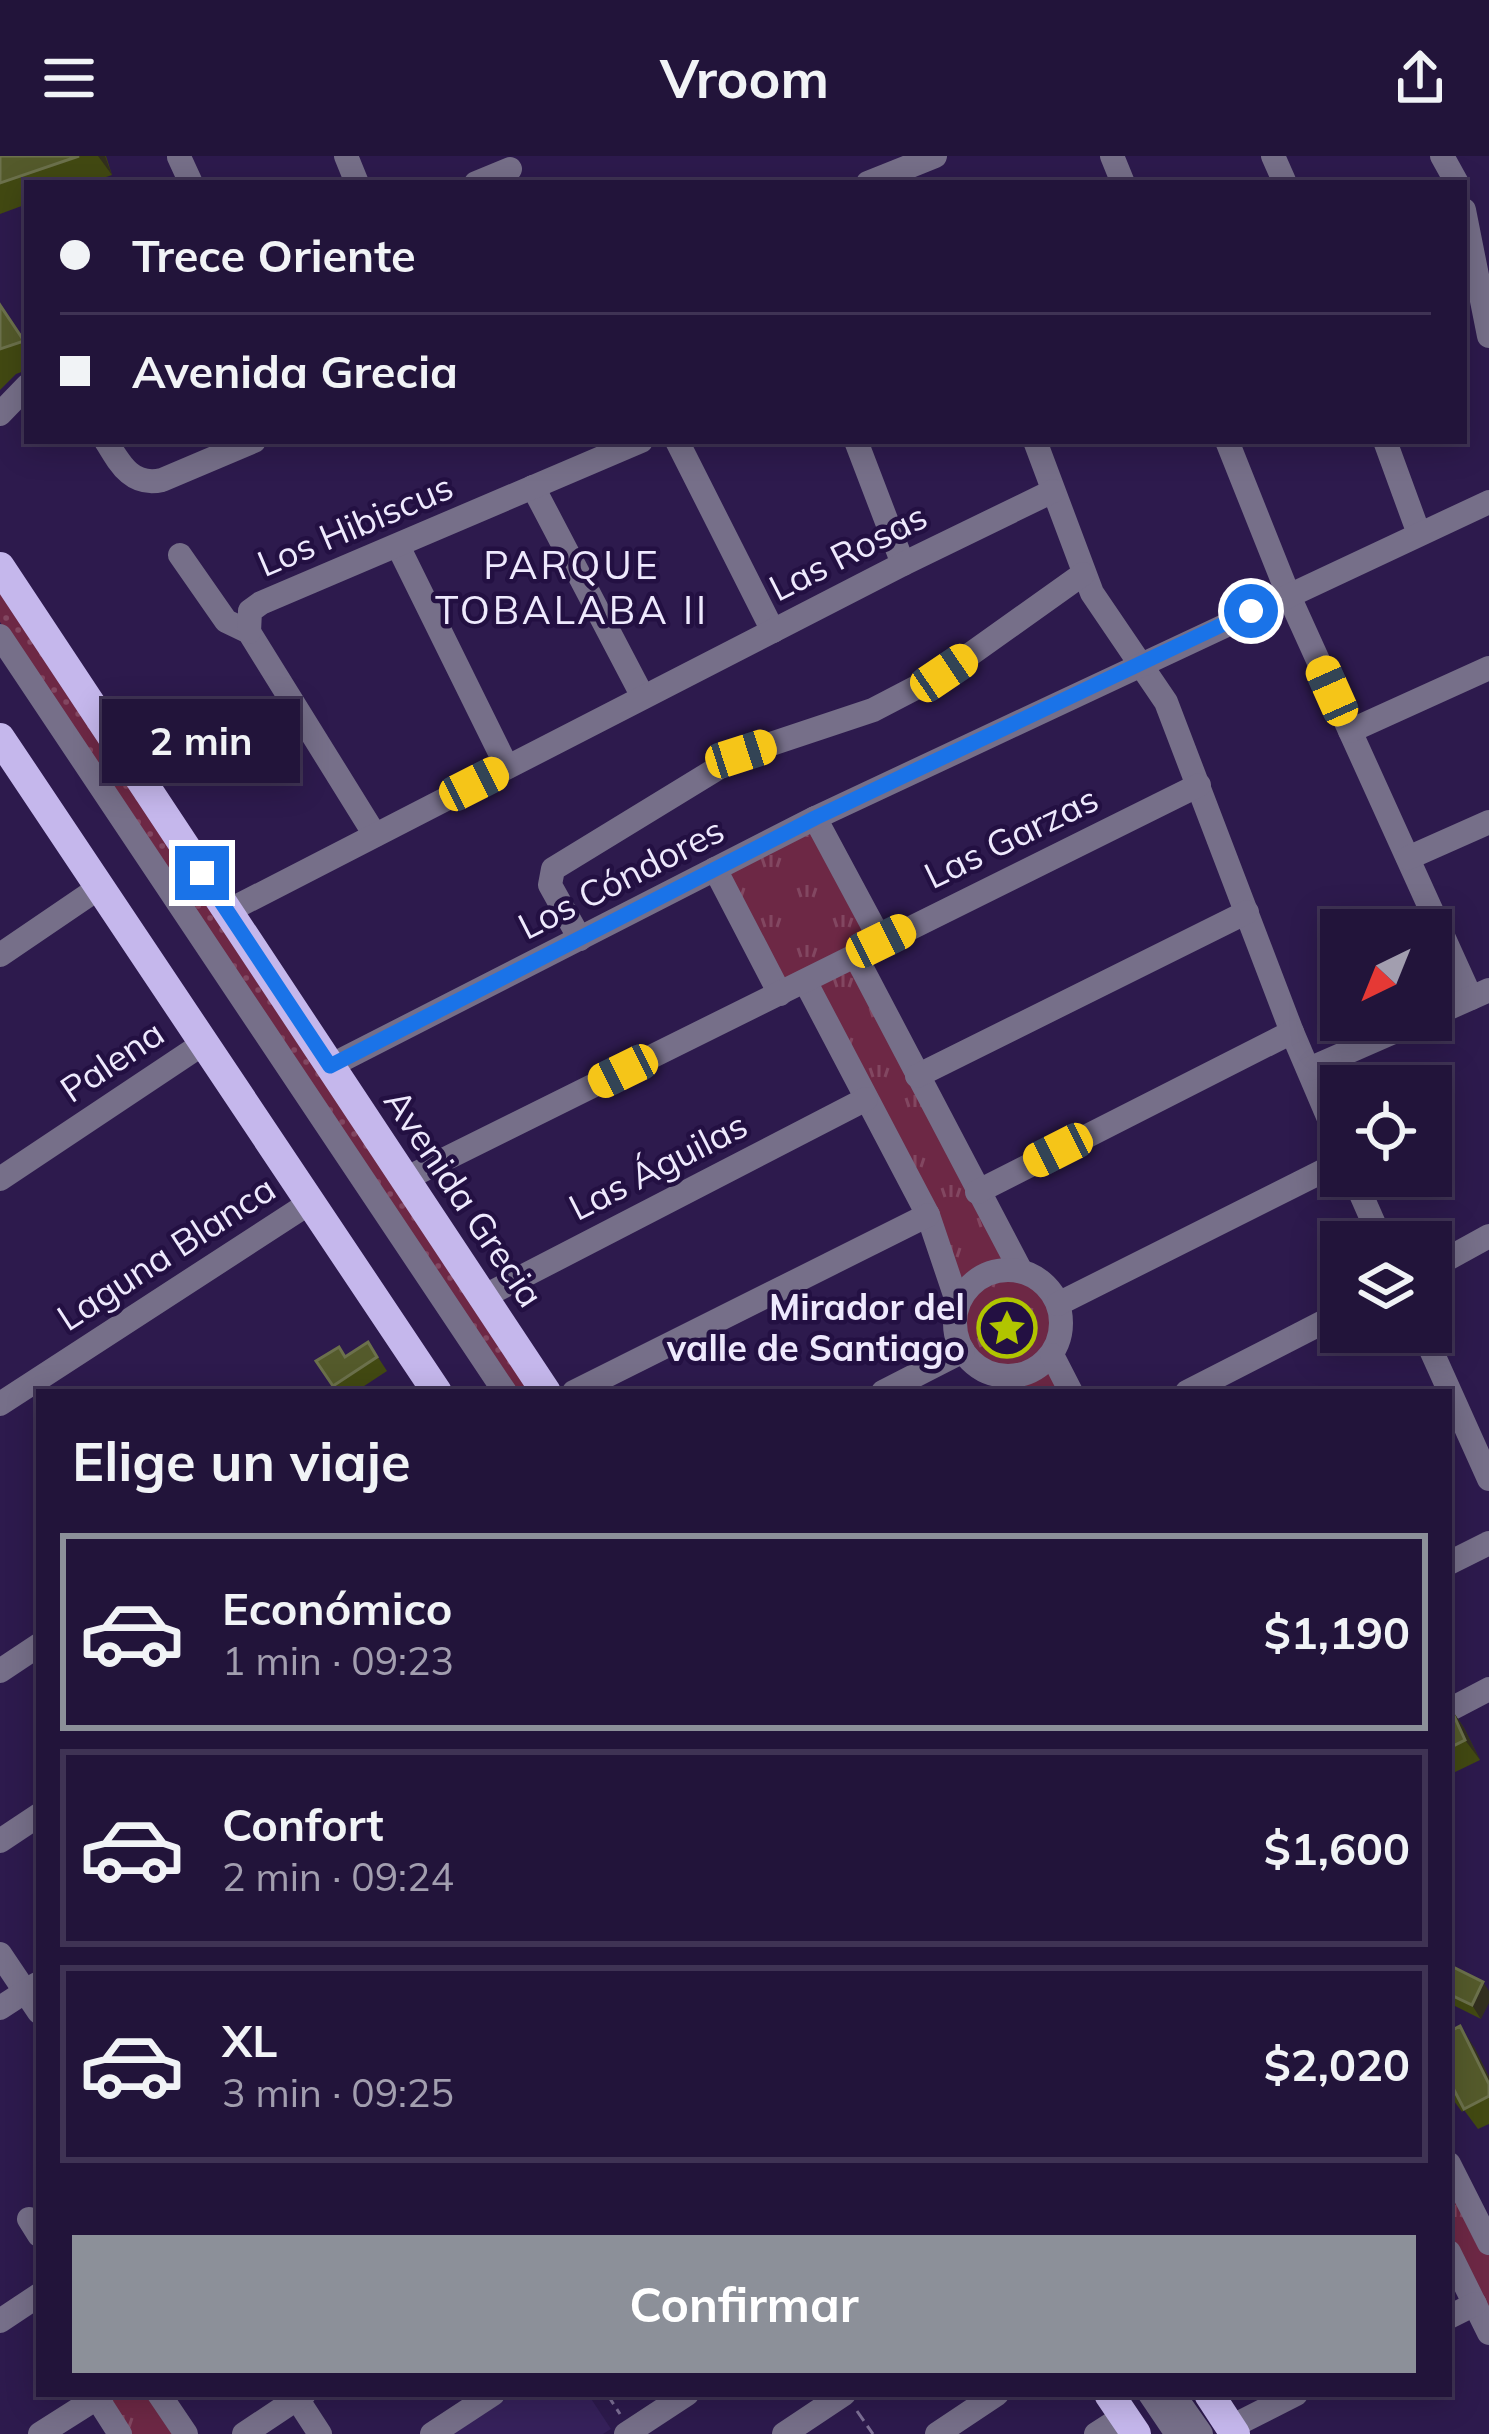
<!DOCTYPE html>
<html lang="es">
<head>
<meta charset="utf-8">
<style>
  body { margin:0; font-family:Mulish,sans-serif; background:#2e2145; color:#f1f3f6; height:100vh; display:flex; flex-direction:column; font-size:45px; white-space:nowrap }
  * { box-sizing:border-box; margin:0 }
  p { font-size:39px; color:#a29eaf }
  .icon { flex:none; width:66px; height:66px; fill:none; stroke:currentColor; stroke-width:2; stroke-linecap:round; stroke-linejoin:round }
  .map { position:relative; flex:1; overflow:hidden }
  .drawer { position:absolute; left:36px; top:1233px; width:1416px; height:1008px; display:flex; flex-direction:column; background:#22143a; border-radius:0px; box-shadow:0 6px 30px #0003,0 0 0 3px #3f3354 }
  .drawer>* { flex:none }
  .top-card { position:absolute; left:24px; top:24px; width:1443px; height:264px; border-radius:0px; box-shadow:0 6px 30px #0003,0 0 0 3px #3f3354; display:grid; align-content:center; height:264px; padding:0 36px; background:#22143a }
  .needle { width:78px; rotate:223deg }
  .fabs { position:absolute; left:1320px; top:753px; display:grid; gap:24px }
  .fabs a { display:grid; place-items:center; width:132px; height:132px; border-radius:0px; background:#22143a; box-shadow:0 6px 30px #0003,0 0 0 3px #3f3354; font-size:60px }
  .end { position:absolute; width:54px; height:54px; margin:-27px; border:15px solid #1a73e8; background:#fff; box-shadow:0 0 0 6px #fff }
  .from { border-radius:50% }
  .bubble { position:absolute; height:84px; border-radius:0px; background:#22143a; box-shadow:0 6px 30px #0003,0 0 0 3px #3f3354; font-size:39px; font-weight:700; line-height:84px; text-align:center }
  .car { position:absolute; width:36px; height:72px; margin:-36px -18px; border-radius:15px; box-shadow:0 0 9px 3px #0007; background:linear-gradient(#f5c518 24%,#345 0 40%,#f5c518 0 76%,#345 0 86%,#f5c518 0) }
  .top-card b { display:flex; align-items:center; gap:42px; height:114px; font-size:45px }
  .top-card b+b { border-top:3px solid #3f3354 }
  .top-card i { width:30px; height:30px; background:#f1f3f6 }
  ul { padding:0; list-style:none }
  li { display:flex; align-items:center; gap:36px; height:198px; margin:0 24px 18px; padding:0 12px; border:6px solid #3f3354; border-radius:0px }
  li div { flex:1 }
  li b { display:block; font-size:45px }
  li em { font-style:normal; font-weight:700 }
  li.active { border-color:#8c9099 }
  li>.icon { width:108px; height:108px; stroke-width:1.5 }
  h2 { padding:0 36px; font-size:54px; line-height:144px }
  .primary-button { display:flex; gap:24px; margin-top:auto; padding:24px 36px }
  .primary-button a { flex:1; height:138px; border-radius:0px; background:#8c9099; color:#fff; font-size:48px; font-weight:700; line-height:138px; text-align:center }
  header { display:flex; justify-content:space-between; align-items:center; height:156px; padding:0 36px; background:#22143a; font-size:54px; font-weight:700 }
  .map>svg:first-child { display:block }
  .built { fill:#36215b }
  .grass { fill:url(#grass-dots) }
  .park { fill:url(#park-tufts) }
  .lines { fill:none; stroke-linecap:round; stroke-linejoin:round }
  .path { stroke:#7e7197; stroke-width:3; stroke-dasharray:12 6; stroke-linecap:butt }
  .minor { stroke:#766f89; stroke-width:24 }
  .major { stroke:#c5b7ec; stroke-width:30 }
  .wall { fill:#424912 }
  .shaded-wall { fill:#322f1f }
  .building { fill:#545a2b; stroke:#6c714c; stroke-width:3 }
  .route { stroke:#1a73e8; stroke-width:15 }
  .labels { text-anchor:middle; stroke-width:9; stroke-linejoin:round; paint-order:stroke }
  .street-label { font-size:36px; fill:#eee9fd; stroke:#231042 }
  .poi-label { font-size:36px; font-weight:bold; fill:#eee9fd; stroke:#231042; text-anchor:end }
  .neighbourhood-label { font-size:39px; letter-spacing:3px; fill:#eee9fd; stroke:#231042 }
</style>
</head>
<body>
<header><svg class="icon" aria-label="menu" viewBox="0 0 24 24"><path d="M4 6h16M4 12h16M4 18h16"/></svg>Vroom<svg class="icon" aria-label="share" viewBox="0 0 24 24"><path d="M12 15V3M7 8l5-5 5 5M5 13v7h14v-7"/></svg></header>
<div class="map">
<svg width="1489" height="2278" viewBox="0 0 1489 2278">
  <defs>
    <pattern id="grass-dots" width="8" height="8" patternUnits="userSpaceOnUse" patternTransform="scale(3)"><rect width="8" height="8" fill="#6d2845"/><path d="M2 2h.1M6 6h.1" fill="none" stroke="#824761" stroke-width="1.8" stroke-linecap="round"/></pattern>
    <pattern id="park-tufts" width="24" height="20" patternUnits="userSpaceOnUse" patternTransform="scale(3)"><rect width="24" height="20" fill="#6d2845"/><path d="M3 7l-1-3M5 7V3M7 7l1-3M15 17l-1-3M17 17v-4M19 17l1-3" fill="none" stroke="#824761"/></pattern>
  </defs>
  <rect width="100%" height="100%" fill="#2d1a4d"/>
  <path class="built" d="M 514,2238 L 588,2238 L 611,2273 L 603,2278 L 452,2278 Z"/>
  <path class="grass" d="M 0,432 L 529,1236 L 513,1236 L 0,466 Z"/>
  <g class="park">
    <path d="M 811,669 L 864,777 L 848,791 L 1019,1122 C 1054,1133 1063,1164 1047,1196 L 1069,1236 L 1023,1236 L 1012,1215 C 975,1212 956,1186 964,1150 L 807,817 L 782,825 L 720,716 Z"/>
    <path d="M 1449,2012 L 1489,2094 L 1489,2167 L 1449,2087 Z"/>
    <path d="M 121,2238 L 151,2238 L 177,2278 L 126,2278 L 106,2248 Z"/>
  </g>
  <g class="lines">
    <g class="path">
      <path d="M 607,2238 L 620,2258"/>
      <path d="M 857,2255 L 873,2278"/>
    </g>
    <g class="minor">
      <path d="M 346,0 L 357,27"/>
      <path d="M 1112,0 L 1123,27"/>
      <path d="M 1273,0 L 1285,27"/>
      <path d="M 1442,0 L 1457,27"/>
      <path d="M 179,1 L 191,27"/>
      <path d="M 476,27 L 510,13"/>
      <path d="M 868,27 L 935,0"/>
      <path d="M 1464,54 L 1489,180"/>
      <path d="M 0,258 L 27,230"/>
      <path d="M 106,285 C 120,308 132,331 162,324 L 254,285"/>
      <path d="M 677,285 L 773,475"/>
      <path d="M 856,285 L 903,408"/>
      <path d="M 1035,285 L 1092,437 L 1166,546 L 1292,876 L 1341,991"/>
      <path d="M 1227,285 L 1288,438 L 1471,842"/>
      <path d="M 1385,285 L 1419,378"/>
      <path d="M 533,331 L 643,541"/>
      <path d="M 398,390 L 507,611"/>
      <path d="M 180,399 L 226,465 L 249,476 L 375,679"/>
      <path d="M 249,476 L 250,455 L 261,447 L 641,285"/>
      <path d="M 0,480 L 505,1236"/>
      <path d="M 1350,575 L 1489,512"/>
      <path d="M 815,662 L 881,785"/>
      <path d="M 1408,702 L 1489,666"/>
      <path d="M 715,713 L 780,838"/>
      <path d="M 228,755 L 903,408 L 1053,335"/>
      <path d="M 580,783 L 550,729 L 553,713 L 741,598 L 873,554 L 944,517 L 1083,418"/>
      <path d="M 0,799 L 100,731"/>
      <path d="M 855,799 L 1021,1115"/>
      <path d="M 805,825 L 928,1059 L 958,1148"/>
      <path d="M 1431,860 L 1489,834"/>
      <path d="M 330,910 L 815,662 L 1489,346"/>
      <path d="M 1309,913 L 1421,864"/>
      <path d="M 917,920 L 1247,756"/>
      <path d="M 1353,1020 L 1382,1086"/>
      <path d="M 0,1023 L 204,887"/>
      <path d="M 405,1023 L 1199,629"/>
      <path d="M 977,1036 L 1292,876"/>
      <path d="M 1431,1112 L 1489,1080"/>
      <circle cx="1008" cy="1167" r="53"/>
      <path d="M 483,1141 L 866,943"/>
      <path d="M 1058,1148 L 1341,1006"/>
      <path d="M 1423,1176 L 1489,1323"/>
      <path d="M 1052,1199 L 1071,1236"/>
      <path d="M 574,1236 L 928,1059"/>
      <path d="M 883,1236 L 963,1195"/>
      <path d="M 1187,1236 L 1341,1157"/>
      <path d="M 0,1248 L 311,1046"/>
      <path d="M 1449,1407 L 1489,1387"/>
      <path d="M 0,1515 L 39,1489"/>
      <path d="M 1449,1554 L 1489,1533"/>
      <path d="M 0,1685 L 39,1659"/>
      <path d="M 0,1798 L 39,1856"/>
      <path d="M 0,1852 L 37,1828"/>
      <path d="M 1449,2008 L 1489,2087"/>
      <path d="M 29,2063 L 39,2079"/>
      <path d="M 1449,2096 L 1489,2177"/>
      <path d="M 1449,2161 L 1475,2148"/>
      <path d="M 0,2165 L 39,2139"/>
      <path d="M 159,2238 L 186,2278"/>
      <path d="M 294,2238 L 320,2278"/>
      <path d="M 1150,2238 L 1177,2278"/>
      <path d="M 1173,2238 L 1201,2278"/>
      <path d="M 97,2242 L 120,2278"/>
      <path d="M 1231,2271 L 1296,2238"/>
      <path d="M 40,2278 L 103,2238"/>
      <path d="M 244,2278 L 304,2238"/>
      <path d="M 432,2278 L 493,2238"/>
      <path d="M 626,2278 L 687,2238"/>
      <path d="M 784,2278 L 844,2238"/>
      <path d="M 937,2278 L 997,2238"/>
      <path d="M 1096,2278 L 1124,2260"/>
    </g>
    <g class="major">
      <path d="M 0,411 L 546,1236"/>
      <path d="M 0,582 L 437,1236"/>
      <path d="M 1109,2238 L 1136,2278"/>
      <path d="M 1209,2238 L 1235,2278"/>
    </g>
  </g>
  <g class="wall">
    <path d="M 0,0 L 106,0 L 112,19 L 89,27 L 27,27 L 27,48 L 0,58 Z"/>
    <path d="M 0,148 L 27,188 L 27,214 L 16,218 L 0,234 Z"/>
    <path d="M 368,1186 L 387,1215 L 355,1236 L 337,1236 L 316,1205 L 345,1201 Z"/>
    <path d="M 1450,1551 L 1464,1572 L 1480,1604 L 1449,1619 Z"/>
    <path d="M 1449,1809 L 1481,1863 L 1449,1847 Z"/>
    <path d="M 1449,1876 L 1474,1891 L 1489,1921 L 1489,1968 L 1478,1973 L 1464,1954 L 1462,1956 L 1449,1938 Z"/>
  </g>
  <g class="shaded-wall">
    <path d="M 98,0 L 105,0 L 112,19 Z"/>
    <path d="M 1450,1551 L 1464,1572 L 1480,1604 L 1465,1584 Z"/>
    <path d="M 1483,1826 L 1489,1835 L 1489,1847 L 1481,1863 L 1472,1849 Z"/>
    <path d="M 1460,1870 L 1474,1891 L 1489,1921 L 1489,1928 Z"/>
  </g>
  <g class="building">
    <path d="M 0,0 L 79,0 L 0,27 Z"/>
    <path d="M 0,149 L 24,185 L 0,193 Z"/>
    <path d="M 368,1186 L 377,1201 L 333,1230 L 316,1205 L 339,1191 L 345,1201 Z"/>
    <path d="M 1450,1551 L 1465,1584 L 1449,1592 L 1449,1552 Z"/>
    <path d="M 1449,1809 L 1483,1826 L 1472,1849 L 1449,1838 Z"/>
    <path d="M 1460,1870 L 1489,1928 L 1489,1940 L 1464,1953 L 1453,1932 L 1449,1934 L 1449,1876 Z"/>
  </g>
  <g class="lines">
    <path class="route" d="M 202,717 L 330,910 L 815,662 L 1251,455"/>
  </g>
  <defs>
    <symbol id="sight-ring" viewBox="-11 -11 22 22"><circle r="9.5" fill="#231042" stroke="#b1c500" stroke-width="1.5"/><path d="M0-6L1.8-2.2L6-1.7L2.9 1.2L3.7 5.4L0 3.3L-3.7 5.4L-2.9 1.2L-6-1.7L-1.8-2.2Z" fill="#b1c500"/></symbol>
  </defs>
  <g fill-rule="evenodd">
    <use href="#sight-ring" x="974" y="1139" width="66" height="66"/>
  </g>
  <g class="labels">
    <g class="street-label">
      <text transform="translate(355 369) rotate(-23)" y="13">Los Hibiscus</text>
      <text transform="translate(848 396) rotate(-27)" y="13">Las Rosas</text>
      <text transform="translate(1011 681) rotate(-26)" y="13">Las Garzas</text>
      <text transform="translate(621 722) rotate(-27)" y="13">Los Cóndores</text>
      <text transform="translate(112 905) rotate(-34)" y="13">Palena</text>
      <text transform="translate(658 1010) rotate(-27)" y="13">Las Águilas</text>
      <text transform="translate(464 1042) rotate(56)" y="13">Avenida Grecia</text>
      <text transform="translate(166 1097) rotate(-33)" y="13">Laguna Blanca</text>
    </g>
    <g class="poi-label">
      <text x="965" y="1164">Mirador del<tspan x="965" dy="41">valle de Santiago</tspan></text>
    </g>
    <g class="neighbourhood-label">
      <text x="572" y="423">PARQUE<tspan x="572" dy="45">TOBALABA II</tspan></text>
    </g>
  </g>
</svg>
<div class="fabs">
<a><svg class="needle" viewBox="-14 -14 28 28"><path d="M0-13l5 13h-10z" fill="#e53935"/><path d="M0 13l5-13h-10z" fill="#a29eaf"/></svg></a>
<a><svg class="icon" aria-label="locate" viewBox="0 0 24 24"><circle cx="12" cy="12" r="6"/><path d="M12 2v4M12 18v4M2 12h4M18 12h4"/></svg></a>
<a><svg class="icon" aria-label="layers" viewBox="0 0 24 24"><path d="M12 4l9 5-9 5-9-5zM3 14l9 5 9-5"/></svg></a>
</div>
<i class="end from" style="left:1251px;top:455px"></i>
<i class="end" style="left:202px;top:717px"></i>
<div class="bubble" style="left:102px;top:543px;width:198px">2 min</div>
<i class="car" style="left:944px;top:517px;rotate:56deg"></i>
<i class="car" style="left:1332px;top:535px;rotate:336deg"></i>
<i class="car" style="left:741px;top:598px;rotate:72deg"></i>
<i class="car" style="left:474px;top:628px;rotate:63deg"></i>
<i class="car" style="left:881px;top:785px;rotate:64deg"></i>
<i class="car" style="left:623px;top:915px;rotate:244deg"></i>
<i class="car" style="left:1058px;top:994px;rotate:243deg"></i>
<div class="top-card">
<b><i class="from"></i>Trece Oriente</b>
<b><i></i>Avenida Grecia</b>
</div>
<section class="drawer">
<h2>Elige un viaje</h2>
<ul>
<li class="active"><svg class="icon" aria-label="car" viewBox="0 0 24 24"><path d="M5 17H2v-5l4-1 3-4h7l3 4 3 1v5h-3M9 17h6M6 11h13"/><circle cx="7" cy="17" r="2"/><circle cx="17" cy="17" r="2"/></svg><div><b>Económico</b><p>1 min · 09:23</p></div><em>$1,190</em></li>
<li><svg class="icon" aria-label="car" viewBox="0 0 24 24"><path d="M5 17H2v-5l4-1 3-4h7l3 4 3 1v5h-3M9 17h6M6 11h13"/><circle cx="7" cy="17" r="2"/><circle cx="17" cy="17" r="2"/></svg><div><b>Confort</b><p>2 min · 09:24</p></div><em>$1,600</em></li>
<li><svg class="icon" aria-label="car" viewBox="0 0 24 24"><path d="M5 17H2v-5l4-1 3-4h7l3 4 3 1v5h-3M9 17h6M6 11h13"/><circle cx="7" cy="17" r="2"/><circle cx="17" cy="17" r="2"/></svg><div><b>XL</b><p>3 min · 09:25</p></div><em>$2,020</em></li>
</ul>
<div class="primary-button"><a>Confirmar</a></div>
</section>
</div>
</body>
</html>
